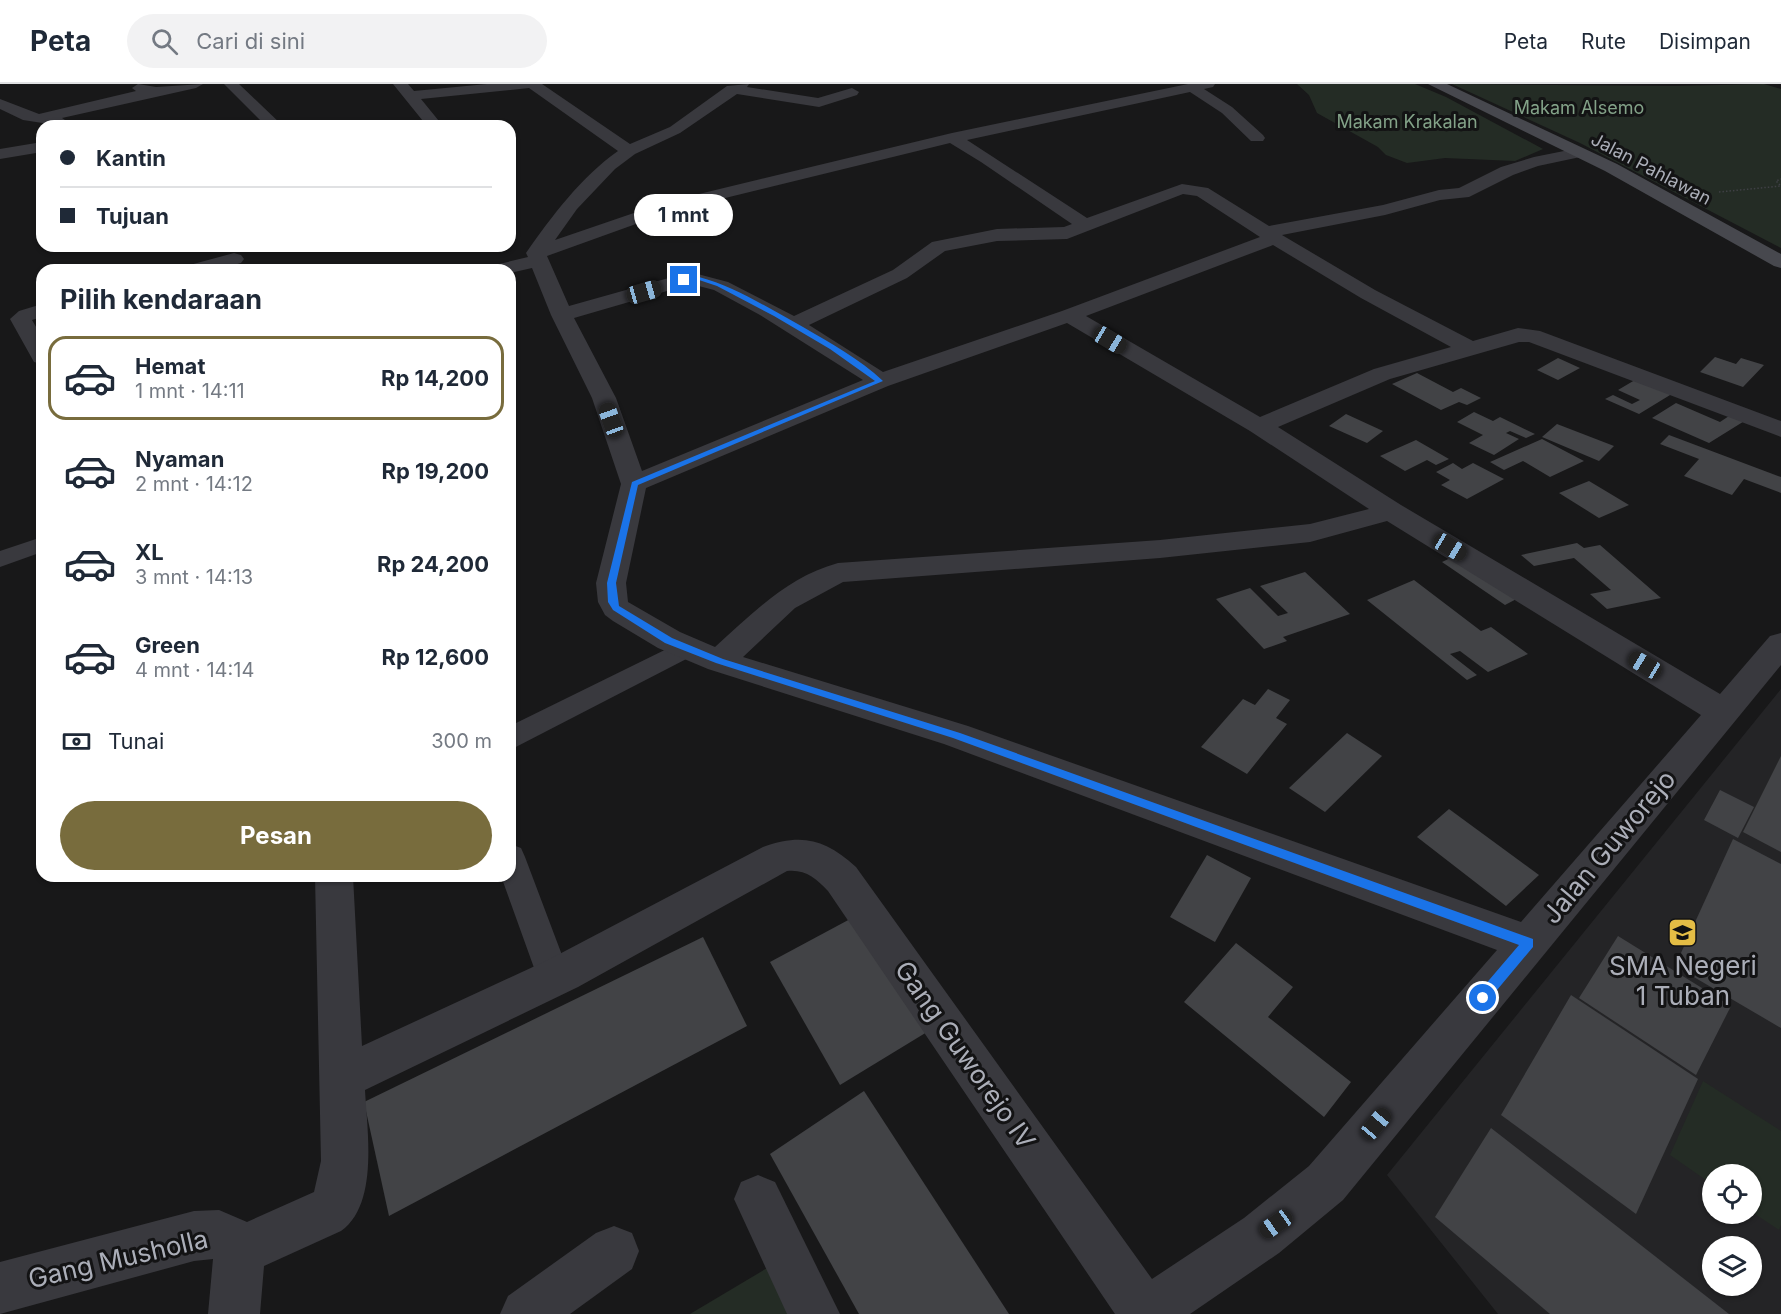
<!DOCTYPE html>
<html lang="id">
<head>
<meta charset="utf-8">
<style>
  body { margin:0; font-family:Inter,sans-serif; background:#f2f2f3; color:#1f2937; height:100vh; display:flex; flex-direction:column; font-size:22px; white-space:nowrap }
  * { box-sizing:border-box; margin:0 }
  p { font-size:20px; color:#747a83 }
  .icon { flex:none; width:33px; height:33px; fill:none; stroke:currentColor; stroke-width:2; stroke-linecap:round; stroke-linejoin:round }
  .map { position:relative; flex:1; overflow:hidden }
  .panel { position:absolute; left:36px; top:180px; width:480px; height:618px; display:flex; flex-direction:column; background:#fff; border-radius:18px; box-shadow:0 2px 4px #0004 }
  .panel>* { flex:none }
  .top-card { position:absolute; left:36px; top:36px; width:480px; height:132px; border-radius:18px; box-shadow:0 2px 4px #0004; display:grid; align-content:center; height:132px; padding:0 24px; background:#fff }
  .tools { position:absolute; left:1702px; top:1080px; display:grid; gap:12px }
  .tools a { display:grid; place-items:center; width:60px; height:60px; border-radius:50%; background:#fff; box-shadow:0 2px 4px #0004; font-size:30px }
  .end { position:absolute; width:27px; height:27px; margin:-14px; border:8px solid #1a73e8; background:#fff; box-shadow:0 0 0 3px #fff }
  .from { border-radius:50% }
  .bubble { position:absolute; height:42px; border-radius:21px; background:#fff; box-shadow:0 2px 4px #0004; font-size:20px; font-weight:700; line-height:42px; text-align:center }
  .car { position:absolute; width:18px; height:36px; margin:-18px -9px; border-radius:8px; box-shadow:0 0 4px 2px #0007; background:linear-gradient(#222 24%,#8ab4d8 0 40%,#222 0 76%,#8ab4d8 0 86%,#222 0) }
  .top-card b { display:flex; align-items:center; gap:21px; height:57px; font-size:22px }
  .top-card b+b { border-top:2px solid #e0e1e3 }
  .top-card i { width:15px; height:15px; background:#1f2937 }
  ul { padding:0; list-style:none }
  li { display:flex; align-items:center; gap:18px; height:84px; margin:0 12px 9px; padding:0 12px; border:3px solid transparent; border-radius:18px }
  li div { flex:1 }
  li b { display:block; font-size:22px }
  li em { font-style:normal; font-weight:700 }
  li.selected { border-color:#786c3d }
  li>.icon { width:54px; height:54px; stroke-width:1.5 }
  h2 { padding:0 24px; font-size:27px; line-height:72px }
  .pay { display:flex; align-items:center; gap:15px; height:66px; padding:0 24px; font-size:22px }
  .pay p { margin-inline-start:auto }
  .button { display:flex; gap:12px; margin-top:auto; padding:12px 24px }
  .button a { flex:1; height:69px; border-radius:36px; background:#786c3d; color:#fff; font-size:24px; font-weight:700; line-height:69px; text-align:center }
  header { display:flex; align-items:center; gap:36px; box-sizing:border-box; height:84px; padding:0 30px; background:#fff; border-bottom:2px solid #e0e1e3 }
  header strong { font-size:28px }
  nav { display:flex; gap:33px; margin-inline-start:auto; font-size:21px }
  .search { width:420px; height:54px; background:#f2f2f3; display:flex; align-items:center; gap:15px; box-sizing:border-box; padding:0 21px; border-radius:33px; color:#747a83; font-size:22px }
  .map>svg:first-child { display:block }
  .built { fill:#242426; fill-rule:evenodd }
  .green { fill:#242c25 }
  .building { fill:#424346 }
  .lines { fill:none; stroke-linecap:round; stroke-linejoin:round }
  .path { stroke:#3f4045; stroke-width:1.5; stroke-dasharray:1.5 2; stroke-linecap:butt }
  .lane { fill:#39393e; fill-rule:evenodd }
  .street { fill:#39393e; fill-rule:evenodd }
  .secondary { fill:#47484e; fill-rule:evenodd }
  .route { fill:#1a73e8 }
  .labels { text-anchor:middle; stroke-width:6; stroke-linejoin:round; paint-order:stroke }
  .far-park-label { font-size:18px; fill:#83a288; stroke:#131314 }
  .far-street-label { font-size:18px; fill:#abaeb8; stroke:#131314 }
  .near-street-label { font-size:26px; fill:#abaeb8; stroke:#131314 }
  .near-poi-label { font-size:26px; fill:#abaeb8; stroke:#131314 }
</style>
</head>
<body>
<header>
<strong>Peta</strong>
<div class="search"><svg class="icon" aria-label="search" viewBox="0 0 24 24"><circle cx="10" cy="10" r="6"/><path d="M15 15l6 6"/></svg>Cari di sini</div>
<nav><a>Peta</a><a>Rute</a><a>Disimpan</a></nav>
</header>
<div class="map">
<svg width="1781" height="1230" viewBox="0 0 1781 1230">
  <rect width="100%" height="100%" fill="#181819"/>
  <path class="built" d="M 1781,605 L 1781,1230 L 1498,1230 L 1387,1091 ZM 1713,1090 L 1752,1090 L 1752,1130 L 1713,1130 ZM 1713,1162 L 1752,1162 L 1752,1202 L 1713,1202 Z"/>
  <g class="green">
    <path d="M 1297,0 L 1415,0 L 1446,13 L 1543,65 L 1515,77 L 1445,74 L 1407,79 L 1386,71 L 1378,63 L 1317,29 L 1309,11 Z"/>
    <path d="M 1452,0 L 1674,2 L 1764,0 L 1781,5 L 1781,164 L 1580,59 Z"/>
    <path d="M 1703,997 L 1781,1047 L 1781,1141 L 1779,1146 L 1752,1128 L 1752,1090 L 1713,1090 L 1713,1101 L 1670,1071 Z"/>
    <path d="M 779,1177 L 801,1230 L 690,1230 Z"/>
  </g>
  <g class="building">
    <path d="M 1715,273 L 1736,280 L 1741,274 L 1764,281 L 1743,303 L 1700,288 Z"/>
    <path d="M 1558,274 L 1580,284 L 1558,296 L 1537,286 Z"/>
    <path d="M 1417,289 L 1453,308 L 1461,304 L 1481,314 L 1467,321 L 1459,318 L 1441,326 L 1392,300 Z"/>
    <path d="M 1640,293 L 1675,308 L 1639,330 L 1605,315 L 1613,311 L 1632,320 L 1640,316 L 1618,306 Z"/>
    <path d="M 1676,319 L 1720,338 L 1732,330 L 1746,336 L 1709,359 L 1652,334 Z"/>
    <path d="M 1474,328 L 1493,337 L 1500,333 L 1535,350 L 1526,354 L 1510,347 L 1506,349 L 1519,355 L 1494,371 L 1469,359 L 1483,351 L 1457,338 Z"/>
    <path d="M 1346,330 L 1383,347 L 1367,359 L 1329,342 Z"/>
    <path d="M 1557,340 L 1614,362 L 1599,377 L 1542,353 Z"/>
    <path d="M 1669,351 L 1781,393 L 1781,409 L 1744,395 L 1732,411 L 1684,392 L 1699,375 L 1660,360 Z"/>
    <path d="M 1542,355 L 1584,377 L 1550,393 L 1523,377 L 1504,386 L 1490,378 Z"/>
    <path d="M 1416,356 L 1449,375 L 1436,381 L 1427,376 L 1405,387 L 1380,372 Z"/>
    <path d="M 1453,379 L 1462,385 L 1473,379 L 1504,395 L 1467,415 L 1441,401 L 1450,396 L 1436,388 Z"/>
    <path d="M 1589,397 L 1629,421 L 1599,434 L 1559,409 Z"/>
    <path d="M 1577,459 L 1584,464 L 1600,461 L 1661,514 L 1607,525 L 1590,510 L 1611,506 L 1574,474 L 1534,482 L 1521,471 Z"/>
    <path d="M 1461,469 L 1524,511 L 1505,521 L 1442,478 Z"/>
    <path d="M 1305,488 L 1350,530 L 1283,553 L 1287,557 L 1264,565 L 1216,515 L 1250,504 L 1278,532 L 1288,529 L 1260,502 Z"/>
    <path d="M 1414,496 L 1481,547 L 1491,543 L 1528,570 L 1488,588 L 1460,567 L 1450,570 L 1477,591 L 1467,596 L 1367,516 Z"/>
    <path d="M 1268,605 L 1290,616 L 1276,634 L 1287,640 L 1247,690 L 1201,663 L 1243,615 L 1255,621 Z"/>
    <path d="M 1347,649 L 1382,672 L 1325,728 L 1289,704 Z"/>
    <path d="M 1781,672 L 1781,768 L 1743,748 Z"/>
    <path d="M 1720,706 L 1754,723 L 1738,754 L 1704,736 Z"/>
    <path d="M 1449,725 L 1539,791 L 1506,822 L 1417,753 Z"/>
    <path d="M 1733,755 L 1781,780 L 1781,944 L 1675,882 Z"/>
    <path d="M 1207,771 L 1251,794 L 1215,858 L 1170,833 Z"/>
    <path d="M 852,834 L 927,948 L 840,1001 L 770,878 Z"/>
    <path d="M 1618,852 L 1731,922 L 1696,991 L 1579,914 Z"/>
    <path d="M 703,853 L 747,942 L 389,1132 L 364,1018 Z"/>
    <path d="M 1236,859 L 1293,903 L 1268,933 L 1351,998 L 1324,1033 L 1184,918 Z"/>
    <path d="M 1571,911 L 1698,995 L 1636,1130 L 1501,1031 Z"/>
    <path d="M 864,1007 L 1009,1230 L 859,1230 L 770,1070 Z"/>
    <path d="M 1491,1044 L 1729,1230 L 1550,1230 L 1435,1133 Z"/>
  </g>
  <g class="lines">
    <g class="path">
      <path d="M 1780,101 L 1776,97 L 1781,95"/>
      <path d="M 1719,108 L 1781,102"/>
    </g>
    <g class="lane">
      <path d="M 42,453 L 42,468 L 0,483 L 0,467 Z"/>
      <path d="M 687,555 L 696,558 L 700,564 L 696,570 L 510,666 L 510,642 Z"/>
      <path d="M 510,760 L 521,764 L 525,773 L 571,895 L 566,906 L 554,911 L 542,906 L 501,792 L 510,792 Z"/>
    </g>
    <g class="street">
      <path d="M 138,0 L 156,3 L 203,0 L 196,4 L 62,34 L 68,38 L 62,42 L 23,36 L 0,25 L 0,15 L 39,30 L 136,7 L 132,4 Z"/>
      <path d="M 224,0 L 239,0 L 283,42 L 266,42 Z"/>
      <path d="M 393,0 L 408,0 L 414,7 L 487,0 L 542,0 L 630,60 L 670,43 L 727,2 L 749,0 L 747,3 L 818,14 L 852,4 L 859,8 L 857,11 L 819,23 L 737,10 L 680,49 L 635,70 L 615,85 L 577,125 L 555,156 L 666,118 L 952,49 L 1188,0 L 1215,0 L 1213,3 L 1204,5 L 1232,23 L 1263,51 L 1265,54 L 1263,57 L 1251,57 L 1222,29 L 1190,8 L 967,56 L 1087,134 L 1182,100 L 1208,104 L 1269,142 L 1383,121 L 1439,106 L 1459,104 L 1501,83 L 1534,73 L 1579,64 L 1585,66 L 1587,69 L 1585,72 L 1538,82 L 1513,91 L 1469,113 L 1440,116 L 1385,131 L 1282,151 L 1375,206 L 1473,257 L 1518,244 L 1540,247 L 1781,337 L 1781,353 L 1529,258 L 1519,258 L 1390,295 L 1278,343 L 1401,421 L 1720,610 L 1770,552 L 1781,549 L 1781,581 L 1343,1116 L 1279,1169 L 1190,1230 L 1115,1230 L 828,807 C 816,794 805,785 787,787 L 578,903 L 365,1006 C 367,1046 379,1120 341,1147 L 264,1182 L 260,1230 L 208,1230 L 213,1175 L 194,1177 L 0,1230 L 0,1178 L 194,1127 L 219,1126 L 247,1138 L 314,1108 L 321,1077 L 315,792 L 353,792 L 362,962 L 548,876 L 763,763 C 802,749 825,755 856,783 L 1152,1195 L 1244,1134 L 1309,1082 L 1497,866 L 944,660 L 708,585 L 658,564 L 613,537 L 605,531 L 598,518 L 596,499 L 621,400 L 592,314 L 551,231 L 532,184 L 510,189 L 510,186 L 488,186 L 491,182 L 528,173 L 526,169 C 552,132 581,93 618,67 L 529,4 L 421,15 L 443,42 L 427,42 ZM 950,59 L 981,78 L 1072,140 L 1064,143 L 997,145 L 932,158 L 893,186 L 794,232 L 728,198 L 690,188 L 569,222 L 547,172 L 672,127 ZM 1183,110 L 1197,112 L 1260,153 L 1062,227 L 883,288 L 809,241 L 907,194 L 945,167 L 997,157 L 1067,155 ZM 1273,161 L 1361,214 L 1451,263 L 1374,285 L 1260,333 L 1086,232 ZM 691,200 L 714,206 L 760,231 L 863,296 L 642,387 L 616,314 L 574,234 ZM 1067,239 L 1250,347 L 1369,425 L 1310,440 L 1160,456 L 838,479 C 787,493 753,529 715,563 L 680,548 L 628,518 L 626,499 L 646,404 L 888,302 ZM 1387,437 L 1701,631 L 1521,838 L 968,642 L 743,573 L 795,524 L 843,498 L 1160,474 L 1310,458 Z"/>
      <path d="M 174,36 L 179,38 L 181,42 L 160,42 L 163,39 Z"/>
      <path d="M 42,58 L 42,68 L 0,75 L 0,65 Z"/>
      <path d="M 234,169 L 241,171 L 244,175 L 241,179 L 216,186 L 183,186 L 186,182 Z"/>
      <path d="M 42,220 L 42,233 L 32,236 L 42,253 L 42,280 L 34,278 L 10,235 L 19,227 Z"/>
      <path d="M 758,1091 L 775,1098 L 840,1230 L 787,1230 L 734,1115 L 741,1098 Z"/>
      <path d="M 614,1142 L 632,1149 L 639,1167 L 632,1185 L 570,1230 L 500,1230 L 508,1212 L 596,1149 Z"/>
    </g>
    <path class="secondary" d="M 1428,0 L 1447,0 L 1617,80 L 1781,170 L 1781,184 L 1774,182 L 1605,87 Z"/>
  </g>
  <path class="route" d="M 699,193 C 736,203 770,225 803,243 C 830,259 860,275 883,297 L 638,401 L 616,499 L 619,522 L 672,554 L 723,575 L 960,649 L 1533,855 L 1533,863 L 1487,918 L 1478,918 L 1477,914 L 1478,909 L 1519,861 L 953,654 L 716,579 L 665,559 L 613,526 L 608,518 L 607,499 L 632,398 L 875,297 L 830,265 L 774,232 L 717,202 L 699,196 L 681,196 Z"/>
  <defs>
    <symbol id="school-square" viewBox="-11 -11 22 22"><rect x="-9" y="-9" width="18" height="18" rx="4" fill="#e4bd45" stroke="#131314"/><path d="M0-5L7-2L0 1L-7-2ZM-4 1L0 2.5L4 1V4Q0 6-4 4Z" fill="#111"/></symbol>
  </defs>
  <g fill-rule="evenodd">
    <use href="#school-square" x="1666" y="832" width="33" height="33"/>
  </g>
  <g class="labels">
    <g class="far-park-label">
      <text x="1579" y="30">Makam Alsemo</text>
      <text x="1407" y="44">Makam Krakalan</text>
    </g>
    <g class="far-street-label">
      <text transform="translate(1651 85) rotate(28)" y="6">Jalan Pahlawan</text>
    </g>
    <g class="near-street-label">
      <text transform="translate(1609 763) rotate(-50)" y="9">Jalan Guworejo</text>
      <text transform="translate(965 971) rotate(55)" y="9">Gang Guworejo IV</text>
      <text transform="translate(118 1175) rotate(-13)" y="9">Gang Musholla</text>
    </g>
    <g class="near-poi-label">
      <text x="1683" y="891">SMA Negeri<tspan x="1683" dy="30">1 Tuban</tspan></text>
    </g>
  </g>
</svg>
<div class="tools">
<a><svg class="icon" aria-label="locate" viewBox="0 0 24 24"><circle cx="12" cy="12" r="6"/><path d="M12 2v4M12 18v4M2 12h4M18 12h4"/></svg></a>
<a><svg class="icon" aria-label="layers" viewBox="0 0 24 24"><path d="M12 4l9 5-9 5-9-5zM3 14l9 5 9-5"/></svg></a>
</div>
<i class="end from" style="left:1483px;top:914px"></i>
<i class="end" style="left:684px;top:196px"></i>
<div class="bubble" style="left:634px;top:110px;width:99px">1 mnt</div>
<i class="car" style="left:644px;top:208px;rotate:74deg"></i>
<i class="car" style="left:1110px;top:256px;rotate:121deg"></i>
<i class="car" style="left:611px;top:336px;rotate:340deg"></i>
<i class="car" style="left:1450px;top:463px;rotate:121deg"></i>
<i class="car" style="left:1645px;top:581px;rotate:301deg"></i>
<i class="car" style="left:1376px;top:1040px;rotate:40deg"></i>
<i class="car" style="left:1276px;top:1140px;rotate:235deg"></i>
<div class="top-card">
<b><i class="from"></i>Kantin</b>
<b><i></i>Tujuan</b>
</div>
<section class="panel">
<h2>Pilih kendaraan</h2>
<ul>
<li class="selected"><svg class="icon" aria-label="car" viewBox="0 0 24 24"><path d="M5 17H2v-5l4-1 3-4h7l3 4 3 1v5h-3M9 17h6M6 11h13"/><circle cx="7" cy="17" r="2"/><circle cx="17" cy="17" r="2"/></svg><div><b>Hemat</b><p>1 mnt · 14:11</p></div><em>Rp 14,200</em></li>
<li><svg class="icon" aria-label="car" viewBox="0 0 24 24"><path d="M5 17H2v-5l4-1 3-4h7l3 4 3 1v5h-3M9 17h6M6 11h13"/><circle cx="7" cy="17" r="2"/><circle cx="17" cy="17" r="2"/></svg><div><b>Nyaman</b><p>2 mnt · 14:12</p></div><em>Rp 19,200</em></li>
<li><svg class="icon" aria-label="car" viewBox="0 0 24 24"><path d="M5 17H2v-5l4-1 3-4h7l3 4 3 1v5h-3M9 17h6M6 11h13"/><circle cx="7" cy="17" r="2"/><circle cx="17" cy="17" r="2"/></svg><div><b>XL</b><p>3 mnt · 14:13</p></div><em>Rp 24,200</em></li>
<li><svg class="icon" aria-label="car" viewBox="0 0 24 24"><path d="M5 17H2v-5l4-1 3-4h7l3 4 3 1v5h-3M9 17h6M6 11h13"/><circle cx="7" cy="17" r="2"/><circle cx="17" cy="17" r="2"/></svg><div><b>Green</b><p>4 mnt · 14:14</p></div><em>Rp 12,600</em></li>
</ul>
<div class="pay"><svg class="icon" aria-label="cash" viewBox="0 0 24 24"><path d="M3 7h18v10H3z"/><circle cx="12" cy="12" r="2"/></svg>Tunai<p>300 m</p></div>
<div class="button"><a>Pesan</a></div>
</section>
</div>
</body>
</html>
